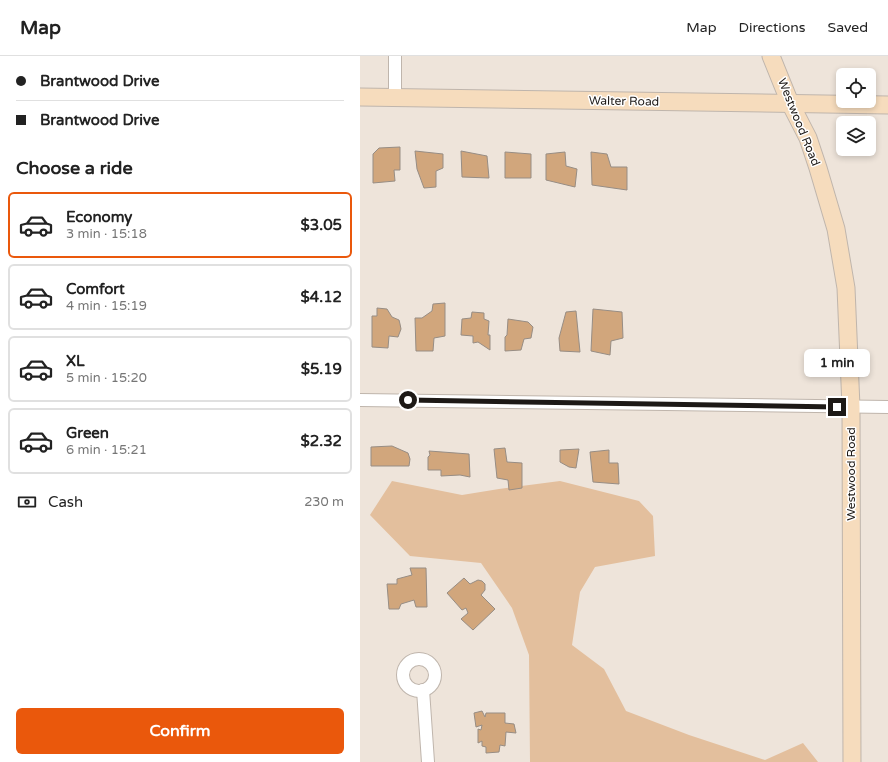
<!DOCTYPE html>
<html lang="en">
<head>
<meta charset="utf-8">
<style>
  body { margin:0; font-family:"Varela Round",sans-serif; background:#f2f2f2; color:#222; height:100vh; display:flex; flex-direction:column; font-size:15px; white-space:nowrap }
  * { box-sizing:border-box; margin:0 }
  p { font-size:13px; color:#767676 }
  .icon { flex:none; width:22px; height:22px; fill:none; stroke:currentColor; stroke-width:2; stroke-linecap:round; stroke-linejoin:round }
  .map { position:relative; flex:1; overflow:hidden }
  .drawer { display:flex; flex-direction:column; background:#fff; width:360px }
  .drawer>* { flex:none }
  .banner { display:grid; align-content:center; height:88px; padding:0 16px; background:#fff }
  .controls { position:absolute; left:476px; top:12px; display:grid; gap:8px }
  .controls a { display:grid; place-items:center; width:40px; height:40px; border-radius:6px; background:#fff; box-shadow:0 2px 6px #0003; font-size:20px }
  .end { position:absolute; width:18px; height:18px; margin:-9px; border:5px solid #1d1916; background:#fff; box-shadow:0 0 0 2px #fff }
  .from { border-radius:50% }
  .bubble { position:absolute; height:28px; border-radius:6px; background:#fff; box-shadow:0 2px 6px #0003; font-size:13px; font-weight:700; line-height:28px; text-align:center }
  .banner b { display:flex; align-items:center; gap:14px; height:38px; font-size:15px }
  .banner b+b { border-top:1px solid #e0e0e0 }
  .banner i { width:10px; height:10px; background:#222 }
  ul { padding:0; list-style:none }
  li { display:flex; align-items:center; gap:12px; height:66px; margin:0 8px 6px; padding:0 8px; border:2px solid #e0e0e0; border-radius:6px }
  li div { flex:1 }
  li b { display:block; font-size:15px }
  li em { font-style:normal; font-weight:700 }
  li.active { border-color:#ea580c }
  li>.icon { width:36px; height:36px; stroke-width:1.5 }
  h2 { padding:0 16px; font-size:18px; line-height:48px }
  .pay { display:flex; align-items:center; gap:10px; height:44px; padding:0 16px; font-size:15px }
  .pay p { margin-inline-start:auto }
  .button { display:flex; gap:8px; margin-top:auto; padding:8px 16px }
  .button a { flex:1; height:46px; border-radius:6px; background:#ea580c; color:#fff; font-size:16px; font-weight:700; line-height:46px; text-align:center }
  header { display:flex; align-items:center; gap:24px; box-sizing:border-box; height:56px; padding:0 20px; background:#fff; border-bottom:1px solid #e0e0e0 }
  header strong { font-size:19px }
  nav { display:flex; gap:22px; margin-inline-start:auto; font-size:14px }
  main { display:flex; flex:1; min-height:0 }
  .map>svg:first-child { display:block }
  .green { fill:#e3bf9d }
  .building { fill:#d1a67c; stroke:#978d84 }
  .lines { fill:none; stroke-linecap:round; stroke-linejoin:round }
  .street-casing { stroke:#bfb5ac; stroke-width:14 }
  .secondary-casing { stroke:#bfb5ac; stroke-width:19 }
  .street { stroke:#fff; stroke-width:12 }
  .secondary { stroke:#f6dcbd; stroke-width:17 }
  .route { stroke:#1d1916; stroke-width:5 }
  .labels { text-anchor:middle; stroke-width:3; stroke-linejoin:round; paint-order:stroke }
  .street-label { font-size:12px; fill:#1d1916; stroke:#fff }
</style>
</head>
<body>
<header>
<strong>Map</strong>
<nav><a>Map</a><a>Directions</a><a>Saved</a></nav>
</header>
<main>
<section class="drawer">
<div class="banner">
<b><i class="from"></i>Brantwood Drive</b>
<b><i></i>Brantwood Drive</b>
</div>
<h2>Choose a ride</h2>
<ul>
<li class="active"><svg class="icon" aria-label="car" viewBox="0 0 24 24"><path d="M5 17H2v-5l4-1 3-4h7l3 4 3 1v5h-3M9 17h6M6 11h13"/><circle cx="7" cy="17" r="2"/><circle cx="17" cy="17" r="2"/></svg><div><b>Economy</b><p>3 min · 15:18</p></div><em>$3.05</em></li>
<li><svg class="icon" aria-label="car" viewBox="0 0 24 24"><path d="M5 17H2v-5l4-1 3-4h7l3 4 3 1v5h-3M9 17h6M6 11h13"/><circle cx="7" cy="17" r="2"/><circle cx="17" cy="17" r="2"/></svg><div><b>Comfort</b><p>4 min · 15:19</p></div><em>$4.12</em></li>
<li><svg class="icon" aria-label="car" viewBox="0 0 24 24"><path d="M5 17H2v-5l4-1 3-4h7l3 4 3 1v5h-3M9 17h6M6 11h13"/><circle cx="7" cy="17" r="2"/><circle cx="17" cy="17" r="2"/></svg><div><b>XL</b><p>5 min · 15:20</p></div><em>$5.19</em></li>
<li><svg class="icon" aria-label="car" viewBox="0 0 24 24"><path d="M5 17H2v-5l4-1 3-4h7l3 4 3 1v5h-3M9 17h6M6 11h13"/><circle cx="7" cy="17" r="2"/><circle cx="17" cy="17" r="2"/></svg><div><b>Green</b><p>6 min · 15:21</p></div><em>$2.32</em></li>
</ul>
<div class="pay"><svg class="icon" aria-label="cash" viewBox="0 0 24 24"><path d="M3 7h18v10H3z"/><circle cx="12" cy="12" r="2"/></svg>Cash<p>230 m</p></div>
<div class="button"><a>Confirm</a></div>
</section>
<div class="map">
<svg width="528" height="706" viewBox="0 0 528 706">
  <rect width="100%" height="100%" fill="#eee4da"/>
  <path class="green" d="M 32,425 L 102,439 L 139,433 L 200,425 L 279,445 L 293,460 L 295,500 L 235,511 L 220,536 L 212,589 L 244,613 L 266,655 L 329,679 L 405,704 L 443,687 L 458,706 L 170,706 L 169,599 L 152,552 L 121,507 L 50,500 L 10,459 Z"/>
  <g class="building">
    <path d="M 40,91 L 40,114 L 34,114 L 35,125 L 13,127 L 13,98 L 19,92 Z"/>
    <path d="M 55,95 L 83,98 L 83,112 L 76,115 L 76,131 L 64,132 L 57,113 Z"/>
    <path d="M 101,95 L 127,100 L 129,122 L 102,121 Z"/>
    <path d="M 145,96 L 171,98 L 171,122 L 145,122 Z"/>
    <path d="M 205,96 L 206,110 L 217,113 L 215,131 L 186,124 L 186,98 Z"/>
    <path d="M 231,96 L 247,98 L 251,111 L 267,111 L 267,134 L 232,129 Z"/>
    <path d="M 85,247 L 85,280 L 74,282 L 73,295 L 56,295 L 55,262 L 62,262 L 72,255 L 73,248 Z"/>
    <path d="M 17,252 L 27,253 L 32,261 L 39,264 L 40,268 L 41,273 L 38,281 L 29,280 L 28,292 L 12,291 L 12,260 L 17,260 Z"/>
    <path d="M 233,253 L 262,256 L 263,282 L 251,285 L 250,299 L 231,295 Z"/>
    <path d="M 216,255 L 220,296 L 200,295 L 199,282 L 206,256 Z"/>
    <path d="M 112,256 L 124,257 L 124,263 L 129,265 L 128,279 L 130,279 L 130,294 L 118,286 L 113,287 L 113,280 L 101,279 L 102,263 L 111,262 Z"/>
    <path d="M 148,263 L 168,266 L 173,271 L 171,282 L 164,283 L 161,294 L 145,295 L 145,281 L 147,279 Z"/>
    <path d="M 32,390 L 48,397 L 50,403 L 49,410 L 11,410 L 11,391 Z"/>
    <path d="M 145,392 L 147,406 L 162,407 L 162,432 L 149,434 L 148,424 L 137,422 L 134,393 Z"/>
    <path d="M 219,393 L 216,412 L 209,411 L 200,406 L 200,394 Z"/>
    <path d="M 249,394 L 249,407 L 258,407 L 259,428 L 233,426 L 230,396 Z"/>
    <path d="M 69,395 L 109,398 L 110,421 L 100,419 L 81,420 L 81,414 L 68,414 L 68,401 L 70,399 Z"/>
    <path d="M 50,512 L 66,512 L 67,551 L 56,551 L 54,544 L 41,548 L 39,553 L 29,553 L 27,528 L 37,528 L 37,523 L 52,519 Z"/>
    <path d="M 104,522 L 110,528 L 118,524 L 122,525 L 125,528 L 125,534 L 121,539 L 135,553 L 113,574 L 101,563 L 108,557 L 106,552 L 102,554 L 87,537 Z"/>
    <path d="M 122,655 L 125,661 L 126,657 L 145,657 L 145,667 L 154,668 L 156,677 L 146,676 L 145,690 L 140,689 L 139,696 L 126,697 L 126,691 L 122,690 L 122,685 L 118,687 L 118,673 L 121,674 L 122,669 L 116,671 L 114,657 Z"/>
  </g>
  <g class="lines">
    <defs>
      <g id="street">
        <path d="M 35,42 L 35,0"/>
        <path d="M 0,344 L 528,351"/>
        <circle cx="59" cy="619" r="16"/>
        <path d="M 63,634 L 68,706"/>
      </g>
      <g id="secondary">
        <path d="M 411,0 L 430,47 L 448,82 L 458,112 L 476,173 L 486,232 L 491,351 L 492,706"/>
        <path d="M 0,41 L 528,49"/>
      </g>
    </defs>
    <use href="#street" class="street-casing"/>
    <use href="#secondary" class="secondary-casing"/>
    <use href="#street" class="street"/>
    <use href="#secondary" class="secondary"/>
  </g>
  <g class="lines">
    <path class="route" d="M 48,344 L 477,351"/>
  </g>
  <g class="labels">
    <g class="street-label">
      <text transform="translate(264 45) rotate(1)" y="4">Walter Road</text>
      <text transform="translate(439 66) rotate(68)" y="4">Westwood Road</text>
      <text transform="translate(491 418) rotate(-90)" y="4">Westwood Road</text>
    </g>
  </g>
</svg>
<div class="controls">
<a><svg class="icon" aria-label="locate" viewBox="0 0 24 24"><circle cx="12" cy="12" r="6"/><path d="M12 2v4M12 18v4M2 12h4M18 12h4"/></svg></a>
<a><svg class="icon" aria-label="layers" viewBox="0 0 24 24"><path d="M12 4l9 5-9 5-9-5zM3 14l9 5 9-5"/></svg></a>
</div>
<i class="end from" style="left:48px;top:344px"></i>
<i class="end" style="left:477px;top:351px"></i>
<div class="bubble" style="left:444px;top:293px;width:66px">1 min</div>
</div>
</main>
</body>
</html>
